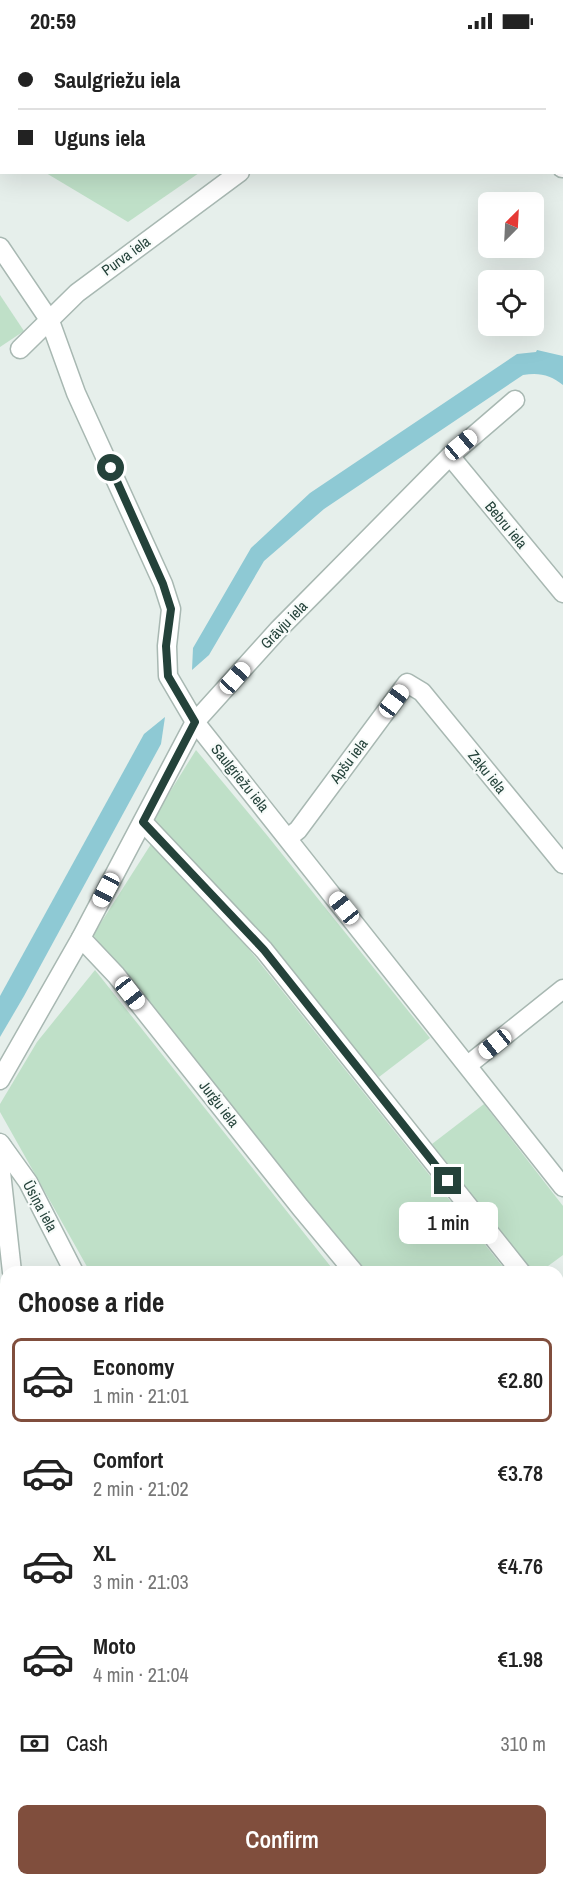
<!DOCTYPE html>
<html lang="en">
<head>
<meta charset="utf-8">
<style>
  body { margin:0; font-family:"Archivo Narrow",sans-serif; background:#f6f6f6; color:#222; height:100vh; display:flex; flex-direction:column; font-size:22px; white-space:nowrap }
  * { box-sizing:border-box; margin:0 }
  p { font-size:20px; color:#767676 }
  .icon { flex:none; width:33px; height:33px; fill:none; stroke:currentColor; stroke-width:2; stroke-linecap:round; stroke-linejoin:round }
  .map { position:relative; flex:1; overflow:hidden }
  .details { position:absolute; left:0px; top:1224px; width:564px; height:620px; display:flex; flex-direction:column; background:#fff; border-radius:18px 18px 0 0; box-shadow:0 6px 24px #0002 }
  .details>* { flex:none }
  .banner { position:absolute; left:0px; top:0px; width:564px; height:132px; box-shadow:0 6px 24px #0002; display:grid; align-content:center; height:132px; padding:0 18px; background:#fff }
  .needle { width:39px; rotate:24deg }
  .buttons { position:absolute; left:478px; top:150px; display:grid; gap:12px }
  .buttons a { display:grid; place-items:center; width:66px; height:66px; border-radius:9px; background:#fff; box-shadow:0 6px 24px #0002; font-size:30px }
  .end { position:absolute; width:27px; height:27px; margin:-14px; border:8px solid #24423a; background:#fff; box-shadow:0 0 0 3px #fff }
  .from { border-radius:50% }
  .bubble { position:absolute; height:42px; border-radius:9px; background:#fff; box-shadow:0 6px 24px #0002; font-size:20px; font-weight:600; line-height:42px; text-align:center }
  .car { position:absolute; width:18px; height:36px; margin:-18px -9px; border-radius:8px; box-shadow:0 0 4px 2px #0007; background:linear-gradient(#fff 24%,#345 0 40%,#fff 0 76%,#345 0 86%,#fff 0) }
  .banner b { display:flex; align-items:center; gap:21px; height:57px; font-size:22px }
  .banner b+b { border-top:2px solid #e0e0e0 }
  .banner i { width:15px; height:15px; background:#222 }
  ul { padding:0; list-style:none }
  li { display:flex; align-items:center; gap:18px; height:84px; margin:0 12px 9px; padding:0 6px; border:3px solid transparent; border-radius:9px }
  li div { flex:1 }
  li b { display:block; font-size:22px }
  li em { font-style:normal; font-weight:600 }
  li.selected { border-color:#804e3d }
  li>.icon { width:54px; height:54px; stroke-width:1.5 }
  h2 { padding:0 18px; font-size:27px; line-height:72px }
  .pay { display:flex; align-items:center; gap:15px; height:66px; padding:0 18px; font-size:22px }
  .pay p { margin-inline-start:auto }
  .action { display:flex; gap:12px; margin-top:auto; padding:12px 18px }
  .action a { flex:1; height:69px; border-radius:9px; background:#804e3d; color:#fff; font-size:24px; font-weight:600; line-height:69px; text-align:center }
  .status { display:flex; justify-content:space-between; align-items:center; height:42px; padding:0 30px; background:#fff; direction:ltr }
  .status svg { height:16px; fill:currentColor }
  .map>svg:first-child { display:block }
  .green { fill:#bfe0c8 }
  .water { fill:#8ec9d4 }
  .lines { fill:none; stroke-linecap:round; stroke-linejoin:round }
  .street-casing { stroke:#a8b8b2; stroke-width:21 }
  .street { stroke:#fff; stroke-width:18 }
  .route { stroke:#24423a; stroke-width:8 }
  .labels { text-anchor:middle; stroke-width:4.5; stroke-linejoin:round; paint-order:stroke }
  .street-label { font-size:15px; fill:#24423a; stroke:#f7fbf9 }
</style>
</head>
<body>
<div class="status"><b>20:59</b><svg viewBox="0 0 49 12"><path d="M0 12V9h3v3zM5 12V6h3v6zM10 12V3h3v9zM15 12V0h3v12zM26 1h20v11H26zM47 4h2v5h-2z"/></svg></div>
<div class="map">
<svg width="563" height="1843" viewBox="0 0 563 1843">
  <rect width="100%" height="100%" fill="#e6efeb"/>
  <g class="green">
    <path d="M 50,0 L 356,0 L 49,1 Z"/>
    <path d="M 46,131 L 199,131 L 128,180 Z"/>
    <path d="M 0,253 L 24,289 L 0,305 Z"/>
    <path d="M 196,708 L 266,792 L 430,996 L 379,1035 L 153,777 Z"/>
    <path d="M 153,799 L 228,881 L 507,1230 L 360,1230 L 93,893 Z"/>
    <path d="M 95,928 L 335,1230 L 90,1230 L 0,1070 L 0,1062 L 37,1000 Z"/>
    <path d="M 484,1062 L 563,1164 L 563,1213 L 540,1230 L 529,1230 L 432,1102 Z"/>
    <path d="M 0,1238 L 6,1278 L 6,1547 L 0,1538 Z"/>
    <path d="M 563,1283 L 563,1486 L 558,1479 L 558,1288 Z"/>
    <path d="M 558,1511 L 563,1517 L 563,1710 L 558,1714 Z"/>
    <path d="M 6,1690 L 6,1838 L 180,1838 L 183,1843 L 0,1843 L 0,1692 Z"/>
    <path d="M 563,1733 L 563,1838 L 558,1832 L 558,1737 Z"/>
    <path d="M 213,1838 L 368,1838 L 372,1843 L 217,1843 Z"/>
    <path d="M 405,1838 L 548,1838 L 552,1843 L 397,1843 Z"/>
  </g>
  <g class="water">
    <path d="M 537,308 L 563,314 L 563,343 C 551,333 539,330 523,333 L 324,467 L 264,519 L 209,613 L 192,628 L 193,606 L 251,506 L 310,451 L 517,312 L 536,310 Z"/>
    <path d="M 165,675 L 161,702 L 24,954 L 0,995 L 0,954 L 144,692 Z"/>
  </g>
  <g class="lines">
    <defs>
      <g id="street">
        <path d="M 477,0 L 478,2"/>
        <path d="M 17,2 L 19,0"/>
        <path d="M 418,2 L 420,0"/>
        <path d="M 0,12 L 2,11"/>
        <path d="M 562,126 L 563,126"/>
        <path d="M 0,205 L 50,279 L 76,351 L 163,542 L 171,567 L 167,604 L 168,634 L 195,680 L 563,1145"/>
        <path d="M 20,307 L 77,251 L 240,130"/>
        <path d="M 450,414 L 563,551"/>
        <path d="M 143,780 L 264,908 L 521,1230"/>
        <path d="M 288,796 L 298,788 L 407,641 L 422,650 L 563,822"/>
        <path d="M 81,896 L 116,933 L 300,1165 L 354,1230"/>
        <path d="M 468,1023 L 563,947"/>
        <path d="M 0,1038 L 81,896 L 195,680 L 278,588 L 450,414 L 515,358"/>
        <path d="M 0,1101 L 28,1140 L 74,1230"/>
        <path d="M 2,1104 L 1,1130 L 12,1230"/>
        <path d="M 558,1276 L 563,1283"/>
        <path d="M 558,1492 L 563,1498"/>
        <path d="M 0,1554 L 6,1561"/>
        <path d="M 201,1838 L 204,1843"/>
        <path d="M 378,1838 L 382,1843"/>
        <path d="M 555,1838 L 559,1843"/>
      </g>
    </defs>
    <use href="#street" class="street-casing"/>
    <use href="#street" class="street"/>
  </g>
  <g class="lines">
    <path class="route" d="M 111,426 L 163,542 L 171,567 L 166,604 L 168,634 L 195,680 L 143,780 L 264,908 L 448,1139"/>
  </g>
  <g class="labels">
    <g class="street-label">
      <text transform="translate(126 214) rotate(-36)" y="5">Purva iela</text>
      <text transform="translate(506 483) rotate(50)" y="5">Bebru iela</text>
      <text transform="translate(284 583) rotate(-46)" y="5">Grāvju iela</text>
      <text transform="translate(349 719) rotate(-53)" y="5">Apšu iela</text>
      <text transform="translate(487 730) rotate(51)" y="5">Zaķu iela</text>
      <text transform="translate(240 736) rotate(51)" y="5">Saulgriežu iela</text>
      <text transform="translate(219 1062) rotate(52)" y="5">Jurģu iela</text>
      <text transform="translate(40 1164) rotate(62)" y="5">Ūsiņa iela</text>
    </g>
  </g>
</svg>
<div class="buttons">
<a><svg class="needle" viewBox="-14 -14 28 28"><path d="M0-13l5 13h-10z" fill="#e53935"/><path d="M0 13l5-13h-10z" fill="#767676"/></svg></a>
<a><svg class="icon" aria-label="locate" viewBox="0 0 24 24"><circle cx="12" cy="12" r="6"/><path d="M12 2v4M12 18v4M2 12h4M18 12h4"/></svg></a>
</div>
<i class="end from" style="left:111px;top:426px"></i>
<i class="end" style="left:448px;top:1139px"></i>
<div class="bubble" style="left:399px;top:1160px;width:99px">1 min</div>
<i class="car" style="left:461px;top:403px;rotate:50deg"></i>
<i class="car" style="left:235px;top:636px;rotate:42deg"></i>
<i class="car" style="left:394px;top:659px;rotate:37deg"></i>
<i class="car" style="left:106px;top:848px;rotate:208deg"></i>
<i class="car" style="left:344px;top:866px;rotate:321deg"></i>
<i class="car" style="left:130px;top:951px;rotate:142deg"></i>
<i class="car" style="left:495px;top:1002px;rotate:231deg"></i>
<div class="banner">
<b><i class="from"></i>Saulgriežu iela</b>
<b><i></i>Uguns iela</b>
</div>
<section class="details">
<h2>Choose a ride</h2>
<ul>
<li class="selected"><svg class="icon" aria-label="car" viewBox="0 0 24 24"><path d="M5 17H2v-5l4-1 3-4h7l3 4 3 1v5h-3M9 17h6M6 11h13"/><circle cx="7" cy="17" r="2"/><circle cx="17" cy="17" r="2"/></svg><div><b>Economy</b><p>1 min · 21:01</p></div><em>€2.80</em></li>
<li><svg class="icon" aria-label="car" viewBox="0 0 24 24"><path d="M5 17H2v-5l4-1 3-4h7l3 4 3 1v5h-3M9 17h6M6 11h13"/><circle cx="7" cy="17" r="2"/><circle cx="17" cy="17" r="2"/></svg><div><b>Comfort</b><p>2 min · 21:02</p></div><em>€3.78</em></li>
<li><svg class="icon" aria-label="car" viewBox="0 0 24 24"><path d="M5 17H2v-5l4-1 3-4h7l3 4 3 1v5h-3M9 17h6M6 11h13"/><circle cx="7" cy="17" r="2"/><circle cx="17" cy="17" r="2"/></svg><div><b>XL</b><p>3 min · 21:03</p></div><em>€4.76</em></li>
<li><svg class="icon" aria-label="car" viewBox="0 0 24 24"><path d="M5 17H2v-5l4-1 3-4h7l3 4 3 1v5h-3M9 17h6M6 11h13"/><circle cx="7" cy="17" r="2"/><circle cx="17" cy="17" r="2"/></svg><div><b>Moto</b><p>4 min · 21:04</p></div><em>€1.98</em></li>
</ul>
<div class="pay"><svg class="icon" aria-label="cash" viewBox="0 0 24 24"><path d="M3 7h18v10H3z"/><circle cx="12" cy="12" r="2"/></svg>Cash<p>310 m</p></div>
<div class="action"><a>Confirm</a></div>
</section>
</div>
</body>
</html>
